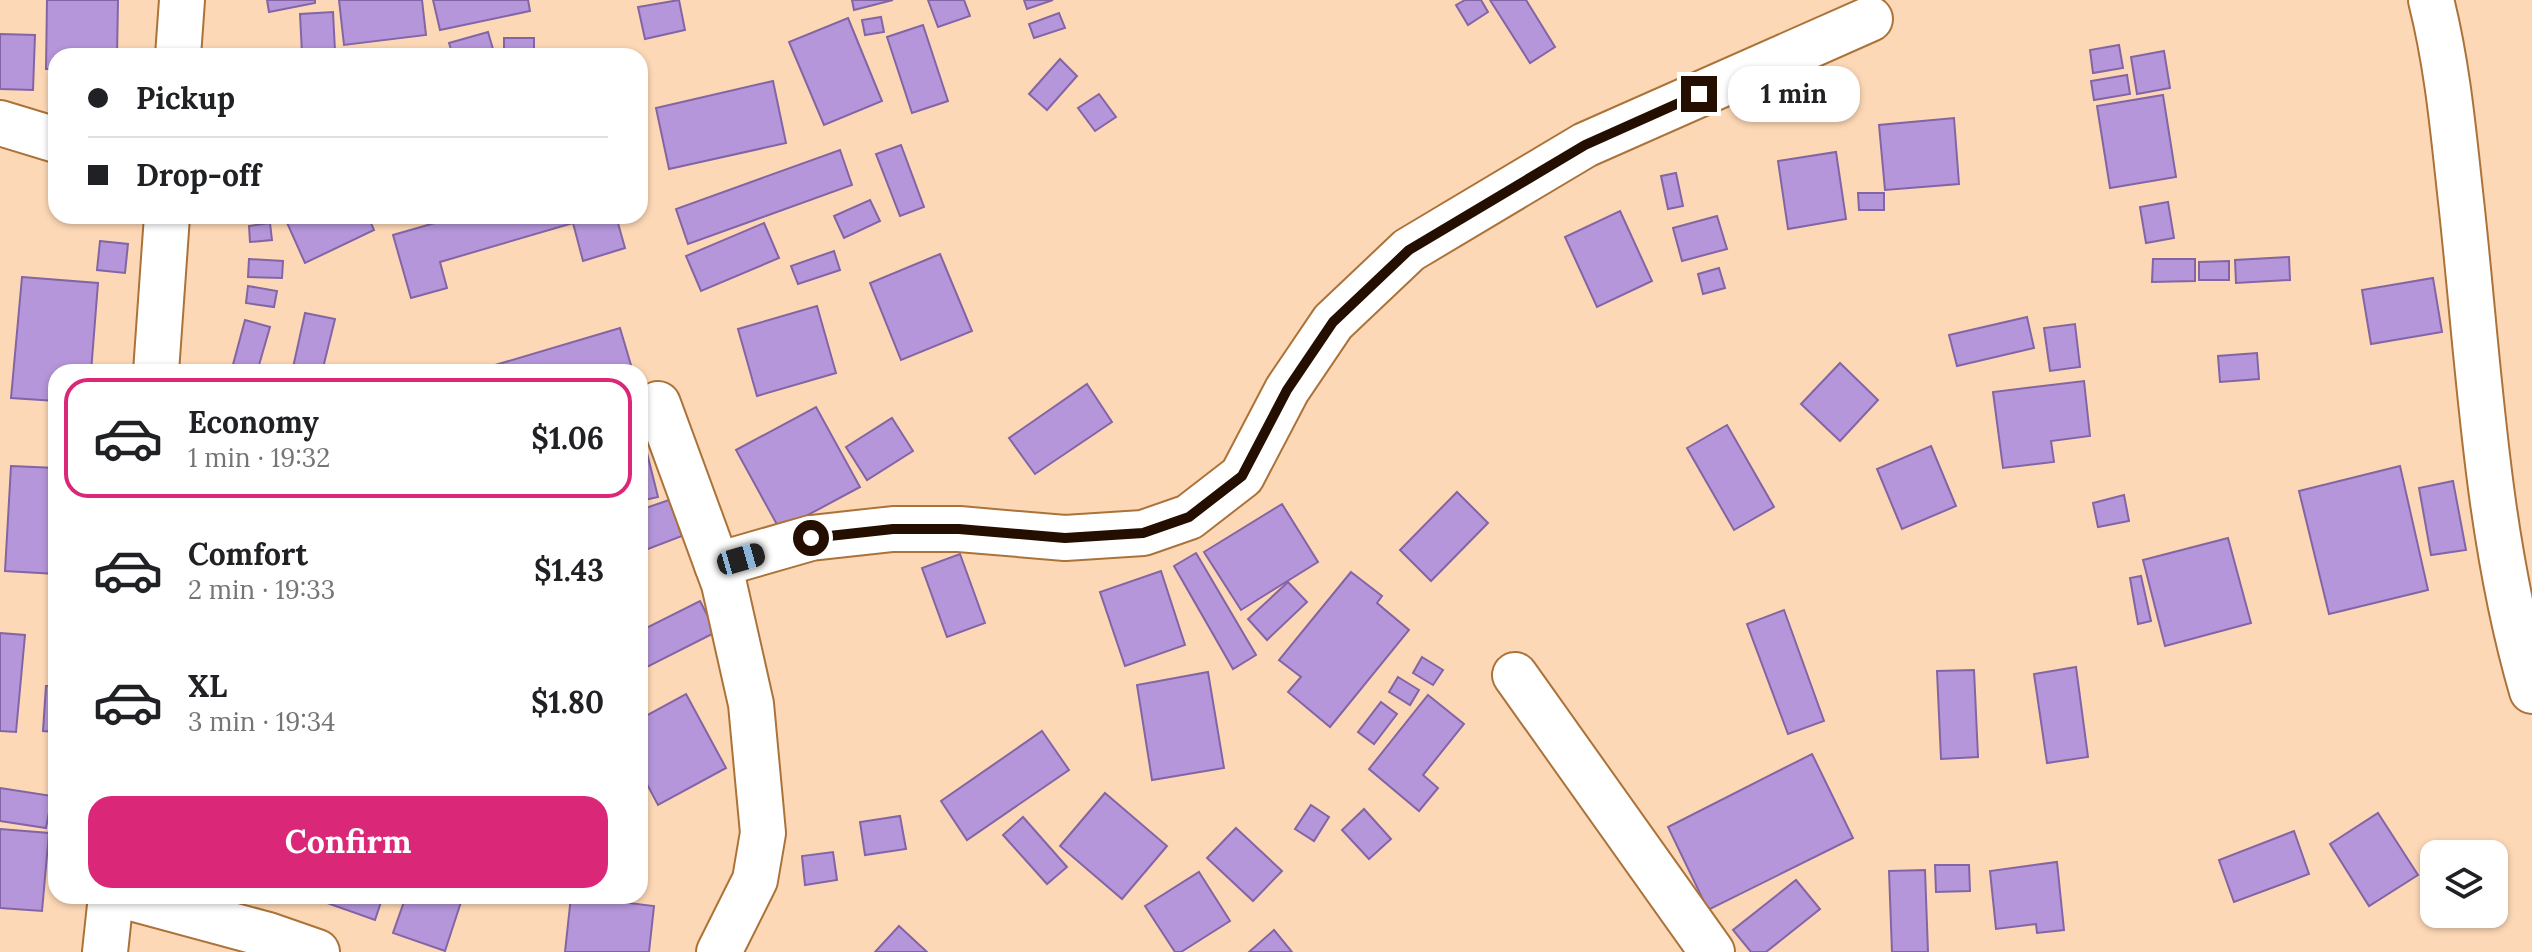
<!DOCTYPE html>
<html lang="en">
<head>
<meta charset="utf-8">
<style>
  body { margin:0; font-family:Lora,serif; background:#f2f2f2; color:#202124; height:100vh; display:flex; flex-direction:column; font-size:30px; white-space:nowrap }
  * { box-sizing:border-box; margin:0 }
  p { font-size:26px; color:#757577 }
  .icon { flex:none; width:44px; height:44px; fill:none; stroke:currentColor; stroke-width:2; stroke-linecap:round; stroke-linejoin:round }
  .map { position:relative; flex:1; overflow:hidden }
  .side { position:absolute; left:48px; top:364px; width:600px; height:540px; display:flex; flex-direction:column; background:#fff; border-radius:24px; box-shadow:0 2px 6px #0004 }
  .side>* { flex:none }
  .hud { position:absolute; left:48px; top:48px; width:600px; height:176px; border-radius:24px; box-shadow:0 2px 6px #0004; display:grid; align-content:center; height:176px; padding:0 40px; background:#fff }
  .controls { position:absolute; left:2420px; top:840px; display:grid; gap:16px }
  .controls a { display:grid; place-items:center; width:88px; height:88px; border-radius:16px; background:#fff; box-shadow:0 2px 6px #0004; font-size:40px }
  .end { position:absolute; width:36px; height:36px; margin:-18px; border:10px solid #230e00; background:#fff; box-shadow:0 0 0 4px #fff }
  .from { border-radius:50% }
  .bubble { position:absolute; height:56px; border-radius:24px; background:#fff; box-shadow:0 2px 6px #0004; font-size:26px; font-weight:700; line-height:56px; text-align:center }
  .car { position:absolute; width:24px; height:48px; margin:-24px -12px; border-radius:10px; box-shadow:0 0 6px 2px #0007; background:linear-gradient(#222 24%,#8ab4d8 0 40%,#222 0 76%,#8ab4d8 0 86%,#222 0) }
  .hud b { display:flex; align-items:center; gap:28px; height:76px; font-size:30px }
  .hud b+b { border-top:2px solid #e0e0e0 }
  .hud i { width:20px; height:20px; background:#202124 }
  ul { padding:14px 0 0; list-style:none }
  li { display:flex; align-items:center; gap:24px; height:120px; margin:0 16px 12px; padding:0 24px; border:4px solid transparent; border-radius:24px }
  li div { flex:1 }
  li b { display:block; font-size:30px }
  li em { font-style:normal; font-weight:700 }
  li.current { border-color:#db2777 }
  li>.icon { width:72px; height:72px; stroke-width:1.5 }
  .button { display:flex; gap:16px; margin-top:auto; padding:16px 40px }
  .button a { flex:1; height:92px; border-radius:24px; background:#db2777; color:#fff; font-size:32px; font-weight:700; line-height:92px; text-align:center }
  .map>svg:first-child { display:block }
  .building { fill:#b596da; stroke:#8365a5; stroke-width:2 }
  .lines { fill:none; stroke-linecap:round; stroke-linejoin:round }
  .minor-casing { stroke:#ab733a; stroke-width:48 }
  .minor { stroke:#fff; stroke-width:44 }
  .route { stroke:#230e00; stroke-width:10 }
</style>
</head>
<body>
<div class="map">
<svg width="2532" height="952" viewBox="0 0 2532 952">
  <rect width="100%" height="100%" fill="#fdd8b6"/>
  <g class="building">
    <path d="M 47,0 L 118,0 L 117,56 L 56,56 L 56,69 L 46,69 Z"/>
    <path d="M 267,0 L 315,0 L 315,3 L 269,12 Z"/>
    <path d="M 339,0 L 422,0 L 426,35 L 344,45 Z"/>
    <path d="M 433,0 L 528,0 L 530,11 L 440,30 Z"/>
    <path d="M 679,0 L 685,30 L 645,39 L 638,7 Z"/>
    <path d="M 852,0 L 893,0 L 854,10 Z"/>
    <path d="M 928,0 L 964,0 L 970,16 L 938,27 Z"/>
    <path d="M 1024,0 L 1053,0 L 1027,9 Z"/>
    <path d="M 1465,0 L 1481,0 L 1488,12 L 1468,25 L 1456,5 Z"/>
    <path d="M 1490,0 L 1526,0 L 1555,47 L 1530,63 Z"/>
    <path d="M 333,12 L 335,51 L 302,54 L 300,14 Z"/>
    <path d="M 1059,13 L 1065,28 L 1034,38 L 1029,24 Z"/>
    <path d="M 881,17 L 884,32 L 865,35 L 862,20 Z"/>
    <path d="M 848,18 L 882,101 L 824,125 L 789,42 Z"/>
    <path d="M 923,25 L 948,101 L 912,113 L 887,37 Z"/>
    <path d="M 488,32 L 495,56 L 453,56 L 449,43 Z"/>
    <path d="M 0,34 L 35,35 L 33,90 L 0,89 Z"/>
    <rect x="504" y="38" width="30" height="18"/>
    <path d="M 2119,45 L 2123,68 L 2093,73 L 2090,50 Z"/>
    <path d="M 2164,51 L 2170,88 L 2137,94 L 2131,57 Z"/>
    <path d="M 1060,59 L 1077,76 L 1047,110 L 1029,94 Z"/>
    <path d="M 2127,75 L 2130,94 L 2094,100 L 2091,81 Z"/>
    <path d="M 773,81 L 786,143 L 669,169 L 656,108 Z"/>
    <path d="M 1099,94 L 1116,117 L 1095,131 L 1078,108 Z"/>
    <path d="M 2163,95 L 2176,177 L 2110,188 L 2097,106 Z"/>
    <path d="M 1954,118 L 1959,184 L 1885,190 L 1879,125 Z"/>
    <path d="M 901,145 L 924,207 L 900,216 L 876,154 Z"/>
    <path d="M 840,150 L 852,185 L 688,244 L 676,209 Z"/>
    <path d="M 1836,152 L 1846,219 L 1788,229 L 1778,161 Z"/>
    <path d="M 1676,173 L 1683,206 L 1668,209 L 1661,176 Z"/>
    <path d="M 1858,193 L 1884,193 L 1884,210 L 1859,210 Z"/>
    <path d="M 870,200 L 880,221 L 844,238 L 834,216 Z"/>
    <path d="M 2168,202 L 2174,238 L 2146,243 L 2140,207 Z"/>
    <path d="M 1620,211 L 1652,281 L 1597,307 L 1565,237 Z"/>
    <path d="M 284,216 L 368,216 L 374,230 L 305,263 Z"/>
    <path d="M 459,216 L 616,216 L 625,248 L 583,261 L 573,223 L 440,262 L 447,288 L 411,298 L 393,235 Z"/>
    <path d="M 1717,216 L 1727,249 L 1682,261 L 1673,228 Z"/>
    <path d="M 270,223 L 272,240 L 250,242 L 249,226 Z"/>
    <path d="M 764,223 L 779,258 L 701,291 L 686,256 Z"/>
    <path d="M 100,241 L 128,244 L 125,273 L 97,270 Z"/>
    <path d="M 834,251 L 840,270 L 798,284 L 791,266 Z"/>
    <path d="M 940,254 L 972,331 L 901,360 L 870,283 Z"/>
    <path d="M 2289,257 L 2290,280 L 2236,283 L 2235,260 Z"/>
    <path d="M 249,259 L 283,261 L 282,278 L 248,277 Z"/>
    <path d="M 2153,259 L 2195,259 L 2195,281 L 2152,282 Z"/>
    <path d="M 2229,261 L 2229,280 L 2199,280 L 2199,262 Z"/>
    <path d="M 1719,268 L 1725,288 L 1703,294 L 1698,274 Z"/>
    <path d="M 22,277 L 98,283 L 91,372 L 56,372 L 56,401 L 11,398 Z"/>
    <path d="M 2433,278 L 2442,332 L 2371,344 L 2362,290 Z"/>
    <path d="M 248,286 L 277,291 L 274,307 L 246,303 Z"/>
    <path d="M 817,306 L 836,373 L 757,396 L 738,329 Z"/>
    <path d="M 305,313 L 335,319 L 322,372 L 292,372 Z"/>
    <path d="M 2027,317 L 2034,348 L 1957,366 L 1949,335 Z"/>
    <path d="M 245,320 L 270,327 L 257,372 L 231,372 Z"/>
    <path d="M 2075,324 L 2080,367 L 2050,371 L 2044,328 Z"/>
    <path d="M 620,328 L 633,372 L 494,372 L 492,366 Z"/>
    <path d="M 2257,353 L 2259,379 L 2220,382 L 2218,356 Z"/>
    <path d="M 1840,363 L 1878,400 L 1840,441 L 1801,404 Z"/>
    <path d="M 335,367 L 367,372 L 335,372 Z"/>
    <path d="M 2084,381 L 2090,436 L 2051,441 L 2054,462 L 2003,468 L 1993,392 Z"/>
    <path d="M 1087,384 L 1112,422 L 1035,474 L 1009,438 Z"/>
    <path d="M 816,407 L 860,487 L 780,530 L 736,450 Z"/>
    <path d="M 892,418 L 913,451 L 867,480 L 846,447 Z"/>
    <path d="M 1727,425 L 1774,507 L 1734,530 L 1687,448 Z"/>
    <path d="M 1931,446 L 1956,506 L 1902,529 L 1877,469 Z"/>
    <path d="M 646,449 L 658,497 L 640,501 L 640,450 Z"/>
    <path d="M 11,466 L 56,468 L 56,574 L 5,571 Z"/>
    <path d="M 2400,466 L 2428,590 L 2329,614 L 2299,491 Z"/>
    <path d="M 2453,481 L 2466,550 L 2431,555 L 2419,488 Z"/>
    <path d="M 1457,492 L 1488,523 L 1431,581 L 1400,550 Z"/>
    <path d="M 2124,495 L 2129,521 L 2098,527 L 2093,503 Z"/>
    <path d="M 669,500 L 682,536 L 640,552 L 640,510 Z"/>
    <path d="M 1282,504 L 1318,562 L 1241,610 L 1204,552 Z"/>
    <path d="M 2228,538 L 2251,623 L 2165,646 L 2143,560 Z"/>
    <path d="M 1196,553 L 1256,655 L 1233,669 L 1174,566 Z"/>
    <path d="M 960,554 L 985,623 L 947,637 L 922,568 Z"/>
    <path d="M 1161,571 L 1185,645 L 1125,666 L 1100,592 Z"/>
    <path d="M 1351,572 L 1382,596 L 1377,603 L 1409,630 L 1330,727 L 1288,692 L 1301,677 L 1279,660 Z"/>
    <path d="M 2141,576 L 2151,621 L 2138,624 L 2130,578 Z"/>
    <path d="M 1288,582 L 1307,602 L 1267,640 L 1248,619 Z"/>
    <path d="M 56,595 L 56,667 L 50,667 Z"/>
    <path d="M 700,601 L 716,632 L 647,667 L 640,651 L 640,631 Z"/>
    <path d="M 1784,610 L 1824,721 L 1788,734 L 1747,624 Z"/>
    <path d="M 0,633 L 25,635 L 16,732 L 0,731 Z"/>
    <path d="M 1422,657 L 1443,670 L 1433,685 L 1413,673 Z"/>
    <path d="M 2076,667 L 2088,757 L 2047,763 L 2034,674 Z"/>
    <path d="M 1974,670 L 1978,757 L 1941,759 L 1937,671 Z"/>
    <path d="M 1208,672 L 1224,768 L 1152,780 L 1137,685 Z"/>
    <path d="M 1398,677 L 1419,690 L 1410,705 L 1389,692 Z"/>
    <path d="M 46,686 L 56,686 L 56,732 L 43,731 Z"/>
    <path d="M 686,694 L 726,768 L 658,805 L 640,771 L 640,719 Z"/>
    <path d="M 1428,695 L 1464,724 L 1423,775 L 1438,788 L 1419,811 L 1369,769 Z"/>
    <path d="M 1381,702 L 1397,714 L 1374,744 L 1358,732 Z"/>
    <path d="M 1042,731 L 1069,770 L 967,840 L 941,801 Z"/>
    <path d="M 1812,754 L 1853,838 L 1708,910 L 1668,827 Z"/>
    <path d="M 0,788 L 52,796 L 46,828 L 0,821 Z"/>
    <path d="M 1105,793 L 1167,846 L 1122,899 L 1060,846 Z"/>
    <path d="M 1311,805 L 1329,817 L 1314,841 L 1295,829 Z"/>
    <path d="M 1364,809 L 1391,839 L 1369,859 L 1342,830 Z"/>
    <path d="M 2378,813 L 2418,875 L 2369,906 L 2330,844 Z"/>
    <path d="M 900,816 L 906,849 L 865,855 L 860,822 Z"/>
    <path d="M 1023,817 L 1067,867 L 1047,884 L 1003,835 Z"/>
    <path d="M 1236,828 L 1282,871 L 1253,901 L 1207,858 Z"/>
    <path d="M 0,829 L 49,833 L 42,911 L 0,908 Z"/>
    <path d="M 2294,831 L 2309,874 L 2234,902 L 2219,860 Z"/>
    <path d="M 833,852 L 837,880 L 805,885 L 802,856 Z"/>
    <path d="M 2057,862 L 2064,930 L 2037,933 L 2036,924 L 1996,929 L 1990,871 Z"/>
    <path d="M 1935,865 L 1969,865 L 1970,891 L 1936,892 Z"/>
    <path d="M 1925,870 L 1928,952 L 1892,952 L 1889,871 Z"/>
    <path d="M 1199,872 L 1230,921 L 1181,952 L 1175,952 L 1145,906 Z"/>
    <path d="M 1796,880 L 1820,909 L 1766,952 L 1751,952 L 1733,930 Z"/>
    <path d="M 330,896 L 383,896 L 375,920 L 327,903 Z"/>
    <path d="M 406,896 L 442,896 L 461,902 L 445,951 L 393,933 Z"/>
    <path d="M 571,896 L 654,906 L 649,952 L 565,952 Z"/>
    <path d="M 899,926 L 927,952 L 875,952 Z"/>
    <path d="M 1274,930 L 1292,952 L 1249,952 Z"/>
  </g>
  <g class="lines">
    <defs>
      <g id="minor">
        <path d="M 2431,0 C 2447,63 2453,128 2460,192 C 2479,359 2485,530 2532,691"/>
        <path d="M 178,56 L 182,0"/>
        <path d="M 0,123 L 56,140"/>
        <path d="M 156,372 L 167,216"/>
        <path d="M 658,404 L 724,584 L 751,704 L 763,833 L 755,880 L 719,952"/>
        <path d="M 717,565 L 811,538 L 893,529 L 959,529 L 1065,538 L 1143,533 L 1189,517 L 1242,476 L 1287,390 L 1333,322 L 1409,250 L 1585,145 L 1870,19"/>
        <path d="M 1515,675 L 1712,952"/>
        <path d="M 124,896 L 268,935 L 317,952"/>
        <path d="M 105,952 L 111,896"/>
      </g>
    </defs>
    <use href="#minor" class="minor-casing"/>
    <use href="#minor" class="minor"/>
  </g>
  <g class="lines">
    <path class="route" d="M 811,538 L 893,529 L 959,529 L 1065,538 L 1143,533 L 1189,517 L 1242,476 L 1287,390 L 1333,322 L 1409,250 L 1585,145 L 1699,94"/>
  </g>
</svg>
<div class="controls">
<a><svg class="icon" aria-label="layers" viewBox="0 0 24 24"><path d="M12 4l9 5-9 5-9-5zM3 14l9 5 9-5"/></svg></a>
</div>
<i class="end from" style="left:811px;top:538px"></i>
<i class="end" style="left:1699px;top:94px"></i>
<div class="bubble" style="left:1728px;top:66px;width:132px">1 min</div>
<i class="car" style="left:741px;top:559px;rotate:74deg"></i>
<div class="hud">
<b><i class="from"></i>Pickup</b>
<b><i></i>Drop-off</b>
</div>
<section class="side">
<ul>
<li class="current"><svg class="icon" aria-label="car" viewBox="0 0 24 24"><path d="M5 17H2v-5l4-1 3-4h7l3 4 3 1v5h-3M9 17h6M6 11h13"/><circle cx="7" cy="17" r="2"/><circle cx="17" cy="17" r="2"/></svg><div><b>Economy</b><p>1 min · 19:32</p></div><em>$1.06</em></li>
<li><svg class="icon" aria-label="car" viewBox="0 0 24 24"><path d="M5 17H2v-5l4-1 3-4h7l3 4 3 1v5h-3M9 17h6M6 11h13"/><circle cx="7" cy="17" r="2"/><circle cx="17" cy="17" r="2"/></svg><div><b>Comfort</b><p>2 min · 19:33</p></div><em>$1.43</em></li>
<li><svg class="icon" aria-label="car" viewBox="0 0 24 24"><path d="M5 17H2v-5l4-1 3-4h7l3 4 3 1v5h-3M9 17h6M6 11h13"/><circle cx="7" cy="17" r="2"/><circle cx="17" cy="17" r="2"/></svg><div><b>XL</b><p>3 min · 19:34</p></div><em>$1.80</em></li>
</ul>
<div class="button"><a>Confirm</a></div>
</section>
</div>
</body>
</html>
